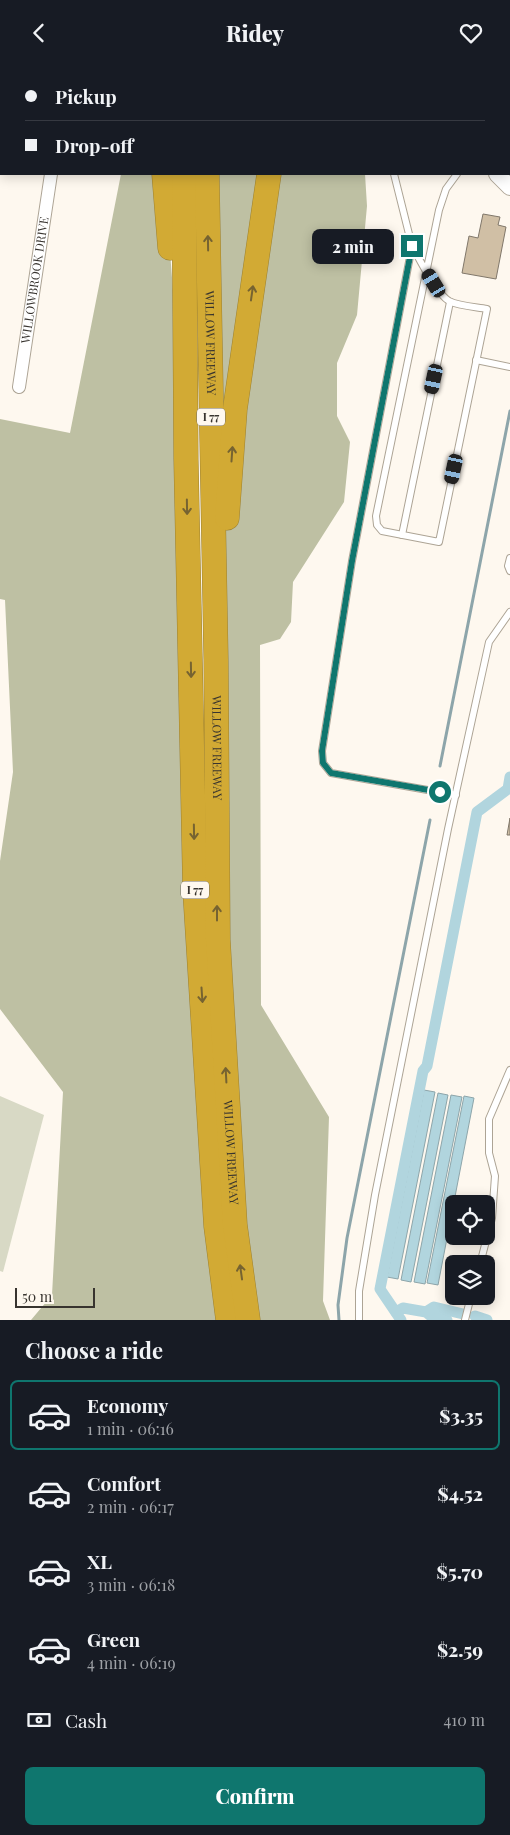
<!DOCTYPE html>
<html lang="en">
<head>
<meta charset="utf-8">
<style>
  body { margin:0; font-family:"Playfair Display",serif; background:#20242c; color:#f1f3f6; height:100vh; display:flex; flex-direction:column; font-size:19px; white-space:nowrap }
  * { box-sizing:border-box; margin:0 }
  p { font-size:16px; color:#9ea1a6 }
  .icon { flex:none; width:28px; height:28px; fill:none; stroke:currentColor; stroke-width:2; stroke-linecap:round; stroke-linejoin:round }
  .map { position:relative; height:1255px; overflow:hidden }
  .drawer { display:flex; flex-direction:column; background:#171b24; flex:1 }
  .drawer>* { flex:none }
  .banner { position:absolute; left:0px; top:0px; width:510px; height:110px; box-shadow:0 2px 12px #0003; display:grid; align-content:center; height:110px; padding:0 25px; background:#171b24 }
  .tools { position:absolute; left:445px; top:1130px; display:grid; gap:10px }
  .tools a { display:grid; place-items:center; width:50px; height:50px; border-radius:8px; background:#171b24; box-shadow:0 2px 12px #0003; font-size:25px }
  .scale { position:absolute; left:15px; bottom:12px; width:80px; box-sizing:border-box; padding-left:5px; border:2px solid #38342f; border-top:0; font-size:14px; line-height:18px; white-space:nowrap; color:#38342f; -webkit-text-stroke:4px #fef8ef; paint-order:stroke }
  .end { position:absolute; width:22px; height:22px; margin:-11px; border:6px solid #0f766e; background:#fff; box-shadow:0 0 0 2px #fff }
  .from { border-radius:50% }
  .bubble { position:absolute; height:35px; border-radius:8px; background:#171b24; box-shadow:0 2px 12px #0003; font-size:16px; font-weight:800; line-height:35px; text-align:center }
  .car { position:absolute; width:15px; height:30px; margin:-15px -8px; border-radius:6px; box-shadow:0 0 4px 1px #0007; background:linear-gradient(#222 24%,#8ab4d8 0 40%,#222 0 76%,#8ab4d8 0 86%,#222 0) }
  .banner b { display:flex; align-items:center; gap:18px; height:48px; font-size:19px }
  .banner b+b { border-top:1px solid #363941 }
  .banner i { width:12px; height:12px; background:#f1f3f6 }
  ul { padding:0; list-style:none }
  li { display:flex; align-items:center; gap:15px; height:70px; margin:0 10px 8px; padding:0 15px; border:2px solid transparent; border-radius:8px }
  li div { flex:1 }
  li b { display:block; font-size:19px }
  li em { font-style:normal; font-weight:800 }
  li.current { border-color:#0f766e }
  li>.icon { width:45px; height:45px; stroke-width:1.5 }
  h2 { padding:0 25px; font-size:22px; line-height:60px }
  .pay { display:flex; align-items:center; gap:12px; height:55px; padding:0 25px; font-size:19px }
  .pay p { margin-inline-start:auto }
  .button { display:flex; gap:10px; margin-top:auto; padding:10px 25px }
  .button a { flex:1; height:58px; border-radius:8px; background:#0f766e; color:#fff; font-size:20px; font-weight:800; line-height:58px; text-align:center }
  header { display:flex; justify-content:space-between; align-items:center; height:65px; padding:0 25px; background:#171b24; font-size:22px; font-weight:800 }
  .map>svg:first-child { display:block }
  .green { fill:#d8d9c5 }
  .forest { fill:#bec0a3 }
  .water { fill:#b1d5de; stroke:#8da5aa }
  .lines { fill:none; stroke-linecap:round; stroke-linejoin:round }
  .stream { stroke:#8da5aa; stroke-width:3 }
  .canal { stroke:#b1d5de; stroke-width:11 }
  .building { fill:#d0bfa5; stroke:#80776a }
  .service-casing { stroke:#ada495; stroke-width:8 }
  .minor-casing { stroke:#ada495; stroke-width:14 }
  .tertiary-casing { stroke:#ada495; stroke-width:18 }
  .motorway-casing { stroke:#9c8132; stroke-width:25 }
  .service { stroke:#fff; stroke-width:6 }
  .minor { stroke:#fff; stroke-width:12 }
  .tertiary { stroke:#fff; stroke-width:16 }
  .motorway { stroke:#d2aa34; stroke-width:24 }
  .oneway { stroke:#766331 }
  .route { stroke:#0f766e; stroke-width:6 }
  .labels { text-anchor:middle; stroke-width:4.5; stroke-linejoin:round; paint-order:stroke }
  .shield { fill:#fef8ef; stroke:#736f69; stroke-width:1 }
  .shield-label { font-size:11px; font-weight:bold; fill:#38342f }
  .street-label { font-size:12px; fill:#38342f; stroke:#fef8ef }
</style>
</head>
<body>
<header><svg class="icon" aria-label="back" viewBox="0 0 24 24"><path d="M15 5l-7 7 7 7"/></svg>Ridey<svg class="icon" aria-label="heart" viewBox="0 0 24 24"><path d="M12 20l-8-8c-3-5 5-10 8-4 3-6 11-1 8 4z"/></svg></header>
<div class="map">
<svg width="510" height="1255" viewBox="0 0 510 1255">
  <rect width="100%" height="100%" fill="#fef8ef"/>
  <g class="green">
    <path d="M 460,0 L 510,0 L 510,63 L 509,1 Z"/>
    <path d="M 0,1031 L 44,1050 L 3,1207 L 0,1206 Z"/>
  </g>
  <g class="forest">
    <rect x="204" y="0" width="147" height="1"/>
    <path d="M 121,109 L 164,109 L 186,394 L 228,1255 L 31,1255 L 52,1230 L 63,1027 L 0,944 L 0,796 L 13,707 L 5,535 L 0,534 L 0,354 L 70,368 Z"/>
    <path d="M 207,109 L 365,109 L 367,141 L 357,250 L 337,298 L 337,351 L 350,377 L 344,437 L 293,517 L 291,557 L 280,574 L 260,580 L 261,940 L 329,1052 L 323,1236 L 330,1255 L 248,1255 L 235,1160 Z"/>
  </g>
  <g class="water">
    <path d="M 424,1025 L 435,1027 L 398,1214 L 387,1212 Z"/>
    <path d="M 438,1028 L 448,1030 L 411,1217 L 401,1215 Z"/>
    <path d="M 451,1030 L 462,1032 L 425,1219 L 414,1217 Z"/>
    <path d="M 464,1031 L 474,1033 L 438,1220 L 427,1218 Z"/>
  </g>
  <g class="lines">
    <g class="stream">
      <path d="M 440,701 L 510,346"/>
      <path d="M 339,1255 L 338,1240 L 347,1173 L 430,755"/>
    </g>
    <g class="canal">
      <path d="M 480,0 L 481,1"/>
      <path d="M 509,31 L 510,32"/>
      <path d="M 396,1247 L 403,1243 L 426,1247 L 432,1252 L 447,1255"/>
      <path d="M 426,1247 L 434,1242 L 463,1249"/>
      <path d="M 475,1251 L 487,1255"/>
      <path d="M 401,1255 L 380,1224 L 423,1006 L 427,1001 L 477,747 L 508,724 L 510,712"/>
    </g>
  </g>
  <g class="building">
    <path d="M 483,149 L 500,152 L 498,160 L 506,162 L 496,214 L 462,208 L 469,171 L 478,173 Z"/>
    <path d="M 510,753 L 510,770 L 507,770 Z"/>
  </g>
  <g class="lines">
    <defs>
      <g id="service">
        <path d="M 367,0 L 367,1"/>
        <path d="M 394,109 L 412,181 L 352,496 L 322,686 L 323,698 L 331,708 L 456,730"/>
        <path d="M 412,181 C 420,195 436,228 449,236 C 459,241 476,242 487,244 L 439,477 L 382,466 L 377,460 L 376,451 L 439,145 L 446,124 L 457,109"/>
        <path d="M 476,295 L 510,302"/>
        <path d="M 402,470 L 450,237"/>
        <path d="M 510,493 L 508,501 L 510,506"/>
        <path d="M 480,1199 L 492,1153 L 495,1111 L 489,1088 L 489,1054 L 510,1005"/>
        <path d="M 359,1255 L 359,1226 L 375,1130 L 448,764 L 489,577 L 510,547"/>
        <path d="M 465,1255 L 471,1231"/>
      </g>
      <g id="minor">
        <path d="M 52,0 L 52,1"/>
        <path id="s1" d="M 19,322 L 51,109"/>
      </g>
      <g id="tertiary">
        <path d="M 431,0 L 431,1"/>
        <path d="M 497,109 L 510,122"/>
      </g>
      <g id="motorway">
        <path d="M 155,0 L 156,1"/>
        <path d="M 182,0 L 182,1"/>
        <path d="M 204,0 L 204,1"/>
        <path d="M 280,1 L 280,0"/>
        <path d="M 164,109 L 170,183"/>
        <path d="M 184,109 L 186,394 L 195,826 L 216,1161 L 228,1255"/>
        <path id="s2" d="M 207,109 L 216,595 L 218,875 L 235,1160 L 248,1255"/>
        <path d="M 227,453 L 235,344 L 269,109"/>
      </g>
    </defs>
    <use href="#service" class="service-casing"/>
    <use href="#minor" class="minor-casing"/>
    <use href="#tertiary" class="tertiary-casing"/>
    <use href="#motorway" class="motorway-casing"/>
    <use href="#service" class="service"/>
    <use href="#minor" class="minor"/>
    <use href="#tertiary" class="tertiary"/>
    <use href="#motorway" class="motorway"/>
  </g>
  <defs><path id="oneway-shaft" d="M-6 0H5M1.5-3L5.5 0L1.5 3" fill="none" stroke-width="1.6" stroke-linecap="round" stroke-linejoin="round" transform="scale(1.25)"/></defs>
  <g class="oneway">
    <use href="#oneway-shaft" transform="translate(208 178) rotate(-91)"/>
    <use href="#oneway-shaft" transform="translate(252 228) rotate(-82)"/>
    <use href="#oneway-shaft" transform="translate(232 389) rotate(-86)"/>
    <use href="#oneway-shaft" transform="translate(187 442) rotate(89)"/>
    <use href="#oneway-shaft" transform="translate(191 605) rotate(89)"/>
    <use href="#oneway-shaft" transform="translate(194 767) rotate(89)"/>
    <use href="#oneway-shaft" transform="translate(217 848) rotate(-90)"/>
    <use href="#oneway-shaft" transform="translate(202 930) rotate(86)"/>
    <use href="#oneway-shaft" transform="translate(226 1010) rotate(-93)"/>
    <use href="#oneway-shaft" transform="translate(241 1207) rotate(-98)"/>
  </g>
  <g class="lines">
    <path class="route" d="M 412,181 L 352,496 L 322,686 L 323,698 L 331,708 L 440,727"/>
  </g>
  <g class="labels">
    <g class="shield">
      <rect x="197" y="343.5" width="28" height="17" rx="4"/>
      <rect x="181" y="816.5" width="28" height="17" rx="4"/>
    </g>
    <g class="shield-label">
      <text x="211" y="356">I 77</text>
      <text x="195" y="829">I 77</text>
    </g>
    <g class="street-label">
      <text dy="4" stroke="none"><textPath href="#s1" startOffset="108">WILLOWBROOK DRIVE</textPath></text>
      <text dy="4" stroke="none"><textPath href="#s2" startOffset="169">WILLOW FREEWAY</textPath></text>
      <text dy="4" stroke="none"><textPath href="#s2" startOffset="574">WILLOW FREEWAY</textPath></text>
      <text dy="4" stroke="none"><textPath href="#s2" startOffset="979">WILLOW FREEWAY</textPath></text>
    </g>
  </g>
</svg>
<div class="tools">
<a><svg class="icon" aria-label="locate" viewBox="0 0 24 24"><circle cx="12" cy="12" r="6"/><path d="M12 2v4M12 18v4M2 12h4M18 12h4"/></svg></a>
<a><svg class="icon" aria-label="layers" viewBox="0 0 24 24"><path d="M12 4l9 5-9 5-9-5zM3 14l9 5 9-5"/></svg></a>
</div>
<div class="scale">50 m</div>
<i class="end from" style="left:440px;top:727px"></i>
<i class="end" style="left:412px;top:181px"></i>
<div class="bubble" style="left:312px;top:164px;width:82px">2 min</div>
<i class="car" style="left:434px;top:218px;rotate:329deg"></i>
<i class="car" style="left:434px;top:314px;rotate:192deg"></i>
<i class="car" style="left:454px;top:404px;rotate:192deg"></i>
<div class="banner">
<b><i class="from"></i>Pickup</b>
<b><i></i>Drop-off</b>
</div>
</div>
<section class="drawer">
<h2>Choose a ride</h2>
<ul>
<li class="current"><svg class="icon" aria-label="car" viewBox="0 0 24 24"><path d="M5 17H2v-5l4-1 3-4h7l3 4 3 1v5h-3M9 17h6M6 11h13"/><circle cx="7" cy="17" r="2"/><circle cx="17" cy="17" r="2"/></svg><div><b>Economy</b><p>1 min · 06:16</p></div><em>$3.35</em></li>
<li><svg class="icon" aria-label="car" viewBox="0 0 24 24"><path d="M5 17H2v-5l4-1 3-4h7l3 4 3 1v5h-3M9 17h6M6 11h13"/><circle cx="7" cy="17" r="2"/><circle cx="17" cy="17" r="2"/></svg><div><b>Comfort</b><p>2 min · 06:17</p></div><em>$4.52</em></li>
<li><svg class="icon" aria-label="car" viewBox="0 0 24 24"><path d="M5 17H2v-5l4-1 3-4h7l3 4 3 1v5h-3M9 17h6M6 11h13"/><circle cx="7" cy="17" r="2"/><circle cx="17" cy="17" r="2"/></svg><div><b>XL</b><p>3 min · 06:18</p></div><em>$5.70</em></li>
<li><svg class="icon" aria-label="car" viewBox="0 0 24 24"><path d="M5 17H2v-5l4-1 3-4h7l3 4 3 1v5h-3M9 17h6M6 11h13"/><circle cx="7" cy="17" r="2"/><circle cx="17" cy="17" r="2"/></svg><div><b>Green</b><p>4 min · 06:19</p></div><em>$2.59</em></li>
</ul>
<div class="pay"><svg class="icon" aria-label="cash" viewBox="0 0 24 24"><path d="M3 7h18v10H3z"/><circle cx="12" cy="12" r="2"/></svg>Cash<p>410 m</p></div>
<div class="button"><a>Confirm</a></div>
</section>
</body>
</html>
